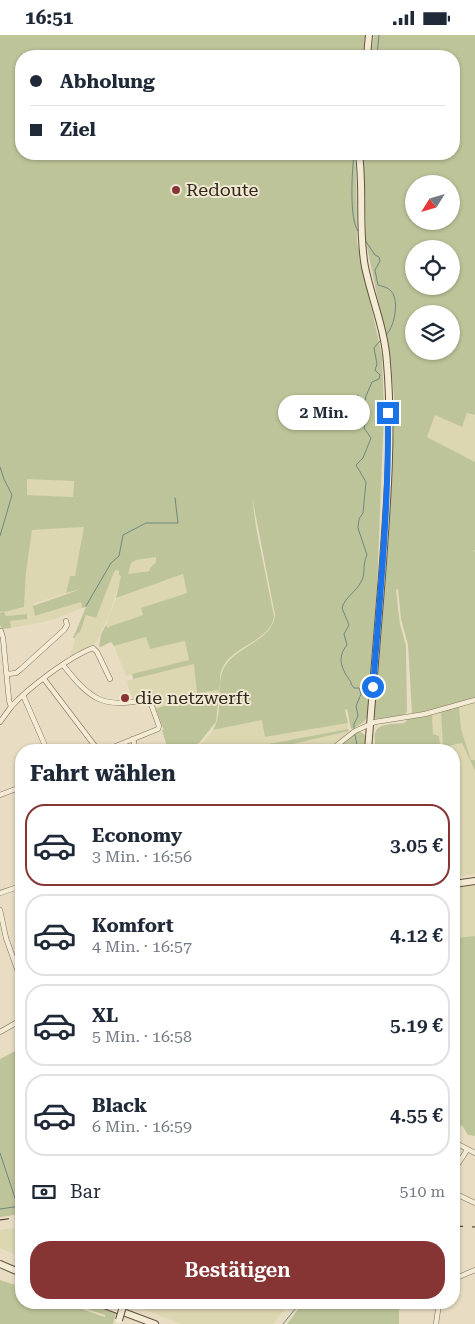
<!DOCTYPE html>
<html lang="de">
<head>
<meta charset="utf-8">
<style>
  body { margin:0; font-family:"Roboto Serif",serif; background:#f2f2f3; color:#1f2937; height:100vh; display:flex; flex-direction:column; font-size:19px; white-space:nowrap }
  * { box-sizing:border-box; margin:0 }
  p { font-size:16px; color:#747a83 }
  .icon { flex:none; width:28px; height:28px; fill:none; stroke:currentColor; stroke-width:2; stroke-linecap:round; stroke-linejoin:round }
  .map { position:relative; flex:1; overflow:hidden }
  .details { position:absolute; left:15px; top:709px; width:445px; height:565px; display:flex; flex-direction:column; background:#fff; border-radius:20px; box-shadow:0 1px 4px #0004 }
  .details>* { flex:none }
  .banner { position:absolute; left:15px; top:15px; width:445px; height:110px; border-radius:20px; box-shadow:0 1px 4px #0004; display:grid; align-content:center; height:110px; padding:0 15px; background:#fff }
  .needle { width:32px; rotate:233deg }
  .fabs { position:absolute; left:405px; top:140px; display:grid; gap:10px }
  .fabs a { display:grid; place-items:center; width:55px; height:55px; border-radius:50%; background:#fff; box-shadow:0 1px 4px #0004; font-size:25px }
  .end { position:absolute; width:22px; height:22px; margin:-11px; border:6px solid #1a73e8; background:#fff; box-shadow:0 0 0 2px #fff }
  .from { border-radius:50% }
  .bubble { position:absolute; height:35px; border-radius:18px; background:#fff; box-shadow:0 1px 4px #0004; font-size:16px; font-weight:600; line-height:35px; text-align:center }
  .banner b { display:flex; align-items:center; gap:18px; height:48px; font-size:19px }
  .banner b+b { border-top:1px solid #e0e1e3 }
  .banner i { width:12px; height:12px; background:#1f2937 }
  ul { padding:0; list-style:none }
  li { display:flex; align-items:center; gap:15px; height:82px; margin:0 10px 8px; padding:0 5px; border:2px solid #e0e1e3; border-radius:20px }
  li div { flex:1 }
  li b { display:block; font-size:19px }
  li em { font-style:normal; font-weight:600 }
  li.current { border-color:#873534 }
  li>.icon { width:45px; height:45px; stroke-width:1.5 }
  h2 { padding:0 15px; font-size:22px; line-height:60px }
  .pay { display:flex; align-items:center; gap:12px; height:55px; padding:0 15px; font-size:19px }
  .pay p { margin-inline-start:auto }
  .action { display:flex; gap:10px; margin-top:auto; padding:10px 15px }
  .action a { flex:1; height:58px; border-radius:20px; background:#873534; color:#fff; font-size:20px; font-weight:600; line-height:58px; text-align:center }
  .status { display:flex; justify-content:space-between; align-items:center; height:35px; padding:0 25px; background:#fff; direction:ltr }
  .status svg { height:14px; fill:currentColor }
  .map>svg:first-child { display:block }
  .farmland { fill:#dcd6b1 }
  .green { fill:#bec499; fill-rule:evenodd }
  .lines { fill:none; stroke-linecap:round; stroke-linejoin:round }
  .stream { stroke:#6d8882; stroke-width:1 }
  .street-casing { stroke:#7f705c; stroke-width:5.5 }
  .secondary-casing { stroke:#61513f; stroke-width:8 }
  .street { stroke:#f4ebd5; stroke-width:4.5 }
  .secondary { stroke:#f4ebd5; stroke-width:6 }
  .rail { stroke:#31281e; stroke-width:1; stroke-dasharray:9 9; stroke-linecap:butt }
  .secondary-bridge-casing { stroke:#61513f; stroke-width:8; stroke-linecap:butt }
  .secondary-bridge { stroke:#f4ebd5; stroke-width:6 }
  .route { stroke:#1a73e8; stroke-width:6 }
  .poi-dot { fill:#873534; stroke:#f0e8d1; stroke-width:2 }
  .labels { text-anchor:middle; stroke-width:4; stroke-linejoin:round; paint-order:stroke }
  .poi-label { font-size:18px; fill:#31281e; stroke:#f0e8d1; text-anchor:start }
</style>
</head>
<body>
<div class="status"><b>16:51</b><svg viewBox="0 0 49 12"><path d="M0 12V9h3v3zM5 12V6h3v6zM10 12V3h3v9zM15 12V0h3v12zM26 1h20v11H26zM47 4h2v5h-2z"/></svg></div>
<div class="map">
<svg width="475" height="1289" viewBox="0 0 475 1289">
  <rect width="100%" height="100%" fill="#e8ddc3"/>
  <g class="farmland">
    <path d="M 467,378 L 475,381 L 475,427 L 427,402 L 435,380 L 462,392 Z"/>
    <path d="M 27,443 L 74,446 L 73,462 L 26,460 Z"/>
    <path d="M 85,492 L 75,541 L 70,541 L 66,558 L 33,569 L 36,581 L 81,567 L 82,573 L 55,584 L 34,589 L 11,593 L 9,586 L 27,584 L 26,579 L 5,581 L 4,577 L 24,572 L 26,538 L 32,495 Z"/>
    <path d="M 156,521 L 156,527 L 150,533 L 149,535 L 127,540 L 131,528 L 136,525 Z"/>
    <path d="M 116,535 L 119,536 L 121,541 L 118,552 L 108,583 L 101,596 L 97,607 L 70,624 L 70,620 L 77,599 L 80,597 L 86,580 L 96,583 L 114,537 Z"/>
    <path d="M 183,539 L 187,558 L 142,573 L 143,580 L 111,591 L 108,593 L 106,590 L 116,563 Z"/>
    <path d="M 147,601 L 150,614 L 185,606 L 189,625 L 126,641 L 114,611 Z"/>
    <path d="M 195,628 L 197,658 L 220,655 L 219,661 L 164,671 L 156,674 L 151,661 L 133,665 L 126,646 Z"/>
    <path d="M 475,668 L 475,725 L 471,725 L 461,694 L 459,672 Z"/>
    <path d="M 441,677 L 443,712 L 462,708 L 475,736 L 475,839 L 454,842 L 454,715 L 375,715 L 375,713 L 433,714 L 436,701 L 433,699 L 432,680 Z"/>
    <path d="M 263,685 L 266,702 L 348,688 L 348,694 L 253,712 L 253,715 L 196,715 L 213,695 Z"/>
    <path d="M 349,696 L 349,698 L 327,715 L 267,715 Z"/>
    <path d="M 475,849 L 475,901 L 455,903 L 454,894 L 454,852 Z"/>
    <path d="M 21,1192 L 21,1222 L 0,1213 L 0,1195 Z"/>
    <path d="M 135,1268 L 290,1268 L 273,1289 L 181,1289 L 138,1272 L 135,1271 Z"/>
  </g>
  <g class="green">
    <path d="M 0,0 L 365,0 L 363,21 L 21,21 L 21,119 L 354,119 L 356,133 L 357,207 L 382,321 L 384,375 L 377,553 L 369,676 C 367,687 360,690 351,694 L 347,674 L 345,675 L 348,688 L 265,702 L 262,685 L 213,695 C 225,675 214,649 225,631 C 238,610 272,606 275,580 L 252,462 L 256,492 L 274,581 C 271,606 234,610 223,632 C 219,638 220,648 220,655 L 197,658 L 194,629 L 133,644 L 132,639 L 189,625 L 185,606 L 150,614 L 146,602 L 114,611 L 111,607 L 101,612 L 99,611 L 101,599 L 106,590 L 108,593 L 111,591 L 143,580 L 141,573 L 187,558 L 183,539 L 116,563 L 121,541 L 119,540 L 119,536 L 116,535 L 114,537 L 96,583 L 86,580 L 80,597 L 77,599 L 75,603 L 73,603 L 86,572 L 82,573 L 81,567 L 35,581 L 33,571 L 81,554 L 66,558 L 70,541 L 75,541 L 84,492 L 32,495 L 26,538 L 24,572 L 4,577 L 6,581 L 27,579 L 27,584 L 10,586 L 11,593 L 2,594 L 0,590 L 0,578 L 4,576 L 0,577 ZM 27,444 L 74,446 L 73,462 L 27,460 ZM 156,522 L 156,527 L 150,533 L 149,536 L 128,539 L 131,528 L 136,525 Z"/>
    <path d="M 374,0 L 475,0 L 475,380 L 467,378 L 462,392 L 435,380 L 427,402 L 475,427 L 475,515 L 474,516 L 475,517 L 475,664 L 413,680 L 412,679 L 408,610 L 401,584 L 398,554 L 396,555 L 400,589 L 406,611 L 407,677 L 403,680 L 377,684 L 373,683 L 395,375 L 391,328 L 366,207 L 365,151 L 361,119 L 454,119 L 454,21 L 371,21 ZM 414,149 L 451,149 L 451,186 L 414,186 ZM 414,214 L 451,214 L 451,251 L 414,251 ZM 414,279 L 451,279 L 451,316 L 414,316 Z"/>
    <path d="M 219,661 L 216,687 L 199,708 L 176,715 L 168,715 L 162,695 L 164,695 L 156,674 L 164,671 Z"/>
    <path d="M 459,672 L 461,694 L 471,725 L 475,725 L 475,736 L 462,708 L 443,712 L 441,676 Z"/>
    <path d="M 432,680 L 433,699 L 439,701 L 440,712 L 391,714 L 375,713 C 376,707 373,701 376,696 C 379,688 397,689 404,688 L 409,683 L 422,682 Z"/>
    <path d="M 348,694 L 349,696 L 267,715 L 253,715 L 252,712 Z"/>
    <path d="M 359,697 L 363,698 L 367,703 L 366,715 L 333,715 L 350,701 Z"/>
    <path d="M 454,894 L 456,903 L 475,901 L 475,1101 L 468,1100 L 462,1090 L 454,1096 Z"/>
    <path d="M 21,1013 L 21,1179 L 0,1182 L 0,1024 Z"/>
    <path d="M 0,1245 L 21,1252 L 21,1268 L 64,1268 L 105,1282 L 105,1280 L 69,1268 L 88,1268 L 116,1278 L 113,1289 L 0,1289 Z"/>
    <path d="M 303,1268 L 399,1268 L 399,1289 L 287,1289 Z"/>
  </g>
  <g class="lines">
    <g class="stream">
      <path d="M 377,21 L 379,0"/>
      <path d="M 355,119 L 354,120 C 352,136 349,184 358,196"/>
      <path d="M 365,205 L 375,220 L 379,222 L 380,226 L 375,235 L 378,250 C 385,252 391,253 394,261 C 398,271 394,293 386,300"/>
      <path d="M 358,360 L 360,366 L 364,370"/>
      <path d="M 0,432 L 4,444 L 12,460 L 0,501"/>
      <path d="M 86,571 L 111,528 L 119,521 L 123,500 L 146,488 L 178,488 L 175,463"/>
      <path d="M 354,694 L 354,689 L 358,681 L 356,671 L 361,659 L 359,653 L 354,653 L 351,649 L 351,647 C 342,635 336,623 347,610 L 344,599 L 349,590 L 342,573 C 345,562 356,557 361,547 C 366,539 362,530 367,520 L 358,493 L 359,484 L 363,478 L 366,447 L 356,430 L 363,423 L 371,403 L 364,393 L 365,390 L 362,384 L 366,361 L 372,347 L 379,344 L 380,340 L 375,335 L 377,329 L 374,313 L 380,306"/>
      <path d="M 355,700 L 358,715"/>
      <path d="M 0,1118 L 18,1172"/>
      <path d="M 0,1174 L 21,1171"/>
      <path d="M 283,1289 L 300,1268"/>
    </g>
    <defs>
      <g id="street">
        <path d="M 63,630 C 90,664 103,675 147,664 L 150,666 L 159,691 L 158,694 L 106,715"/>
        <path d="M 7,639 L 16,638 L 21,634 L 64,595 L 67,590 L 66,586"/>
        <path d="M 44,644 L 98,715"/>
        <path d="M 23,660 L 47,715"/>
        <path d="M 11,672 C 28,653 69,622 93,613 L 97,617 L 110,644"/>
        <path d="M 0,687 L 11,672 L 9,665 L 3,603 L 1,596"/>
        <path d="M 133,704 L 136,715"/>
        <path d="M 331,715 L 355,696 L 375,687 L 425,679 L 475,665"/>
        <path d="M 0,760 L 21,752"/>
        <path d="M 0,858 L 21,851"/>
        <path d="M 0,875 L 6,903 L 21,945"/>
        <path d="M 0,997 L 21,985"/>
        <path d="M 454,1107 L 475,1118"/>
        <path d="M 454,1138 L 456,1132 L 467,1115"/>
        <path d="M 454,1158 L 475,1168"/>
        <path d="M 454,1244 L 475,1235"/>
        <path d="M 436,1289 L 439,1268"/>
      </g>
      <g id="secondary">
        <path d="M 367,21 L 369,0"/>
        <path d="M 359,119 C 364,156 358,195 365,232 C 372,265 385,295 387,328 C 393,399 387,471 382,541 C 377,599 373,657 368,715"/>
        <path d="M 454,849 L 475,846"/>
        <path d="M 0,1229 L 21,1238"/>
        <path d="M 99,1268 L 155,1289"/>
      </g>
    </defs>
    <use href="#street" class="street-casing"/>
    <use href="#secondary" class="secondary-casing"/>
    <use href="#street" class="street"/>
    <use href="#secondary" class="secondary"/>
    <g class="rail">
      <path d="M 0,1185 L 21,1182"/>
      <path d="M 454,1191 L 475,1192"/>
    </g>
    <defs>
      <path id="secondary-bridge" d="M 119,1285 L 124,1268"/>
    </defs>
    <use href="#secondary-bridge" class="secondary-bridge-casing"/>
    <use href="#secondary-bridge" class="secondary-bridge"/>
  </g>
  <g class="lines">
    <path class="route" d="M 373,652 C 380,561 389,470 388,378"/>
  </g>
  <g class="poi-dot">
    <circle cx="176" cy="155" r="5"/>
    <circle cx="125" cy="663" r="5"/>
  </g>
  <g class="labels">
    <g class="poi-label">
      <text x="186" y="161">Redoute</text>
      <text x="135" y="669">die netzwerft</text>
    </g>
  </g>
</svg>
<div class="fabs">
<a><svg class="needle" viewBox="-14 -14 28 28"><path d="M0-13l5 13h-10z" fill="#e53935"/><path d="M0 13l5-13h-10z" fill="#747a83"/></svg></a>
<a><svg class="icon" aria-label="locate" viewBox="0 0 24 24"><circle cx="12" cy="12" r="6"/><path d="M12 2v4M12 18v4M2 12h4M18 12h4"/></svg></a>
<a><svg class="icon" aria-label="layers" viewBox="0 0 24 24"><path d="M12 4l9 5-9 5-9-5zM3 14l9 5 9-5"/></svg></a>
</div>
<i class="end from" style="left:373px;top:652px"></i>
<i class="end" style="left:388px;top:378px"></i>
<div class="bubble" style="left:278px;top:360px;width:92px">2 Min.</div>
<div class="banner">
<b><i class="from"></i>Abholung</b>
<b><i></i>Ziel</b>
</div>
<section class="details">
<h2>Fahrt wählen</h2>
<ul>
<li class="current"><svg class="icon" aria-label="car" viewBox="0 0 24 24"><path d="M5 17H2v-5l4-1 3-4h7l3 4 3 1v5h-3M9 17h6M6 11h13"/><circle cx="7" cy="17" r="2"/><circle cx="17" cy="17" r="2"/></svg><div><b>Economy</b><p>3 Min. · 16:56</p></div><em>3.05 €</em></li>
<li><svg class="icon" aria-label="car" viewBox="0 0 24 24"><path d="M5 17H2v-5l4-1 3-4h7l3 4 3 1v5h-3M9 17h6M6 11h13"/><circle cx="7" cy="17" r="2"/><circle cx="17" cy="17" r="2"/></svg><div><b>Komfort</b><p>4 Min. · 16:57</p></div><em>4.12 €</em></li>
<li><svg class="icon" aria-label="car" viewBox="0 0 24 24"><path d="M5 17H2v-5l4-1 3-4h7l3 4 3 1v5h-3M9 17h6M6 11h13"/><circle cx="7" cy="17" r="2"/><circle cx="17" cy="17" r="2"/></svg><div><b>XL</b><p>5 Min. · 16:58</p></div><em>5.19 €</em></li>
<li><svg class="icon" aria-label="car" viewBox="0 0 24 24"><path d="M5 17H2v-5l4-1 3-4h7l3 4 3 1v5h-3M9 17h6M6 11h13"/><circle cx="7" cy="17" r="2"/><circle cx="17" cy="17" r="2"/></svg><div><b>Black</b><p>6 Min. · 16:59</p></div><em>4.55 €</em></li>
</ul>
<div class="pay"><svg class="icon" aria-label="cash" viewBox="0 0 24 24"><path d="M3 7h18v10H3z"/><circle cx="12" cy="12" r="2"/></svg>Bar<p>510 m</p></div>
<div class="action"><a>Bestätigen</a></div>
</section>
</div>
</body>
</html>
